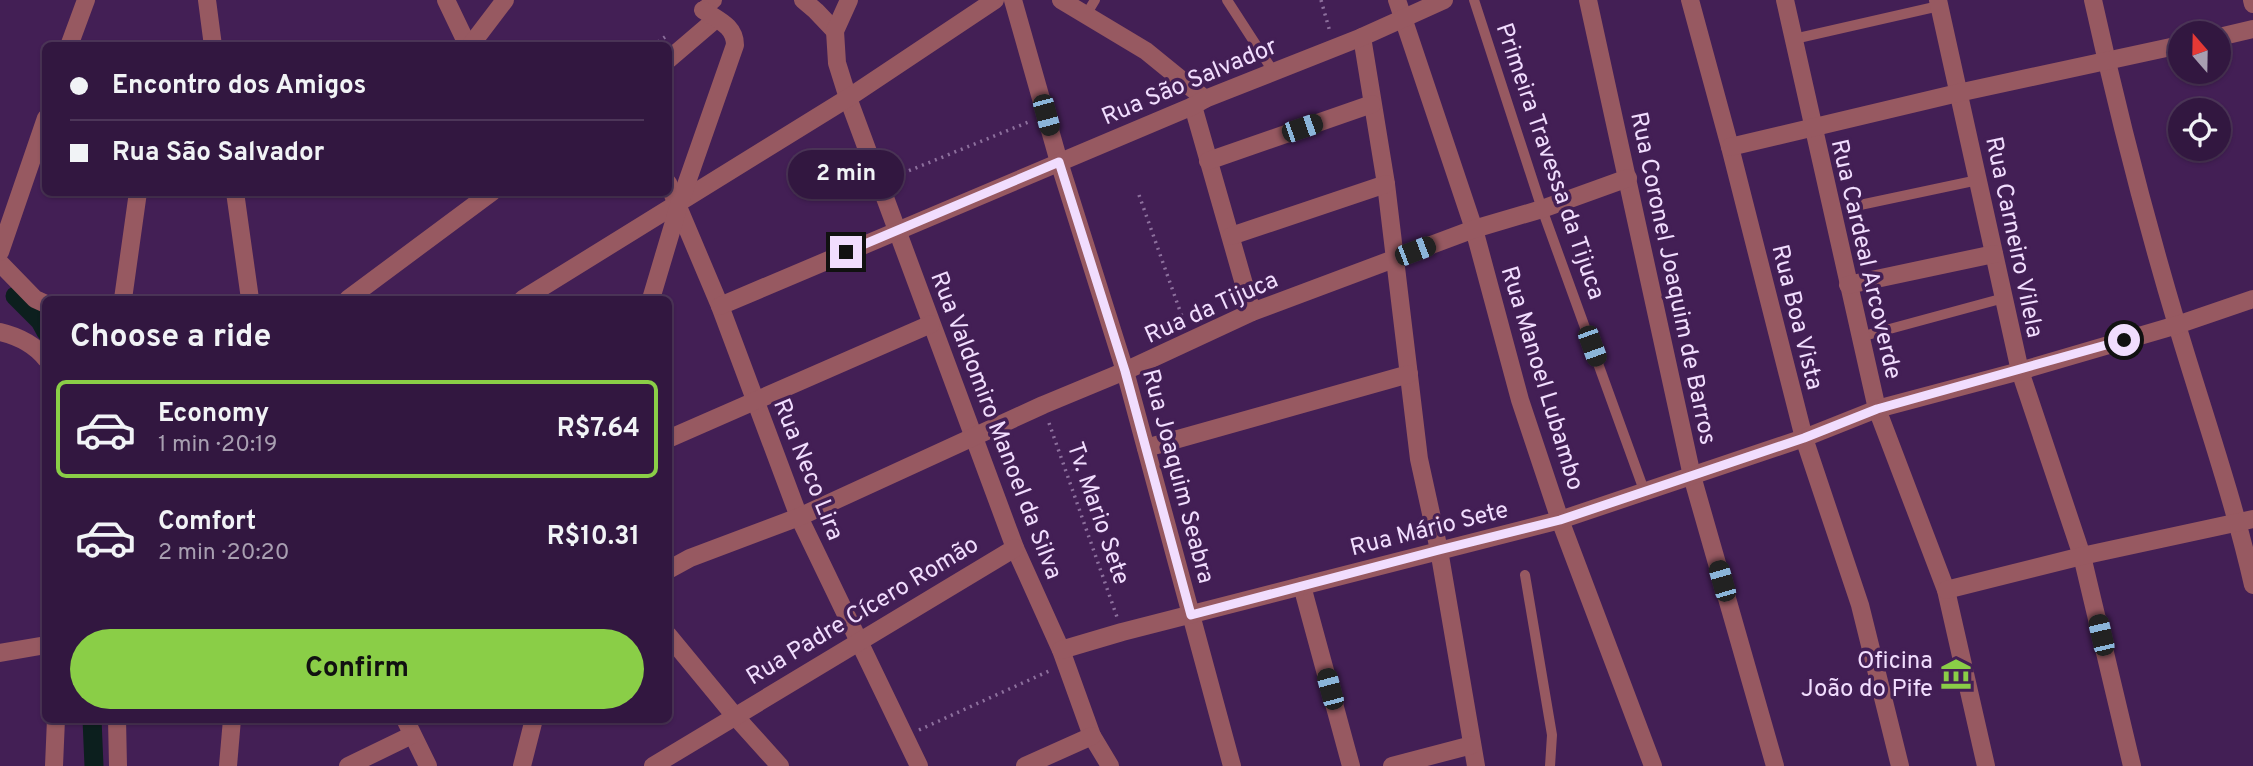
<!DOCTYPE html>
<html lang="en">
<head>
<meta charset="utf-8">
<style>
  body { margin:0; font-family:Overpass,sans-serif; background:#3a2047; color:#f1f3f6; height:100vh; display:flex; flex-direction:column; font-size:26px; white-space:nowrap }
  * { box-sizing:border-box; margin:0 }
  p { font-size:23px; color:#a89fb1 }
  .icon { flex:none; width:38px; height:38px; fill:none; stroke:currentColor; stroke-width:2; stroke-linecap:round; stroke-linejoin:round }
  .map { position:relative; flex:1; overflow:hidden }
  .details { position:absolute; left:42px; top:296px; width:630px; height:427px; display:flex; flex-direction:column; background:#321740; border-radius:10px; box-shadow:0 2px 5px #0004,0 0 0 2px #4d3659 }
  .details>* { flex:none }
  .top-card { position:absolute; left:42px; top:42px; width:630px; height:154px; border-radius:10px; box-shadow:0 2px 5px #0004,0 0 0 2px #4d3659; display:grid; align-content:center; height:154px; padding:0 28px; background:#321740 }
  .needle { width:46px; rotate:340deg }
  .fabs { position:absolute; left:2168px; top:21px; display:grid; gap:14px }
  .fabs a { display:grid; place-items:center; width:63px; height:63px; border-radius:50%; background:#321740; box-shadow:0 2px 5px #0004,0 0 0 2px #4d3659; font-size:35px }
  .end { position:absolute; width:32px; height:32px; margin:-16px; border:9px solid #f1ddfe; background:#111; box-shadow:0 0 0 4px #111 }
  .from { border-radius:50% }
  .bubble { position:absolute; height:49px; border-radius:24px; background:#321740; box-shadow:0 2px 5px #0004,0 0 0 2px #4d3659; font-size:23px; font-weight:700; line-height:49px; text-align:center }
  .car { position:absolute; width:21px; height:42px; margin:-21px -10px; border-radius:9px; box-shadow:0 0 5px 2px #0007; background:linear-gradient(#222 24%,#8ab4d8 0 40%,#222 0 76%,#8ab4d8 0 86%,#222 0) }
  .top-card b { display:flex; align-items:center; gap:24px; height:66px; font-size:26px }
  .top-card b+b { border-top:2px solid #4d3659 }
  .top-card i { width:18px; height:18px; background:#f1f3f6 }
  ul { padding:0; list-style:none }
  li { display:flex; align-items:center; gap:21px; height:98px; margin:0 14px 10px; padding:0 14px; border:4px solid transparent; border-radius:10px }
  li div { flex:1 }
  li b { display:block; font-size:26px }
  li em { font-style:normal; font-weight:700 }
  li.active { border-color:#8ace47 }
  li>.icon { width:63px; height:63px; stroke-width:1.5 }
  h2 { padding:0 28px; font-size:32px; line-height:84px }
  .cta { display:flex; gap:14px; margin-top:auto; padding:14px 28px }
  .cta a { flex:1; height:80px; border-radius:42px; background:#8ace47; color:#111; font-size:28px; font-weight:700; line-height:80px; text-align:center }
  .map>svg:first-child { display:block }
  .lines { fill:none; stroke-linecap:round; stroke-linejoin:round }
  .canal { stroke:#0c1f1e; stroke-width:19 }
  .path { stroke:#8d709d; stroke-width:3.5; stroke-dasharray:2 5; stroke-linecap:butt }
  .service { stroke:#975961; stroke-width:10 }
  .pedestrian { stroke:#975961; stroke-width:16 }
  .minor { stroke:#975961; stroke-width:18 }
  .tertiary { stroke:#975961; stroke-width:18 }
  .route { stroke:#f1ddfe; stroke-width:9 }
  .labels { text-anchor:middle; stroke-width:7; stroke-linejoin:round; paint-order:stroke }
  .street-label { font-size:24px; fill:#f1ddfe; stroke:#431f55 }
  .poi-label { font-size:24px; fill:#f1ddfe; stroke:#431f55; text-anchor:end }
</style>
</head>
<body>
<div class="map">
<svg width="2253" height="766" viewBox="0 0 2253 766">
  <rect width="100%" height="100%" fill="#431f55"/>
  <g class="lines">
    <g class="canal">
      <path d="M 15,296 L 40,321 L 46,332"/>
      <path d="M 92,719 L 94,766"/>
    </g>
    <g class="path">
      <path d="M 1321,0 L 1330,32"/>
      <path d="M 652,46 L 665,37"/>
      <path d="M 896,176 L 1031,121"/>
      <path d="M 1139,195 L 1185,325"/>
      <path d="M 1049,423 L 1117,617"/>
      <path d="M 919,730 L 1049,671"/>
    </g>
    <g class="service">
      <path d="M 1227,0 L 1273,71"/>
      <path d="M 1474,0 L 1542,209 L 1645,493"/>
      <path d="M 1086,15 L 1095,0"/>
      <path d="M 1794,39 L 1939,6"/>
      <path d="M 1860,205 L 1978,180"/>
      <path d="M 1860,337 L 2004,298"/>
      <path d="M 1525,575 L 1552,735 L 1550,766"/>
    </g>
    <path class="pedestrian" d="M 703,10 L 714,0"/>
    <g class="minor">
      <path d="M 446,0 L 468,46"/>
      <path d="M 803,0 L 816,11 L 835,31"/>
      <path d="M 849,0 L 835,31 L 837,63 L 848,98 L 1015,548 L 1061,650 L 1092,736 L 1110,766"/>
      <path d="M 1013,0 L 1059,162 L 1125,371 L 1232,766"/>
      <path d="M 1061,0 L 1146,51 L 1205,99"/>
      <path d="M 1397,0 L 1474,229 L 1520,400 L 1560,520 L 1653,766"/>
      <path d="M 1588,0 L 1692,476 L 1775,766"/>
      <path d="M 1690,0 L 1730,147 L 1804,438 L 1860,605 L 1900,766"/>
      <path d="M 1785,0 L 1877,409 L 1946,590 L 1986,766"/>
      <path d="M 1938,0 L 2020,371 L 2082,556 L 2132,766"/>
      <path d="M 2093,0 C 2117,109 2145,218 2177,325 C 2203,412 2233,497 2253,585"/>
      <path d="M 2252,0 L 2253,4"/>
      <path d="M 1362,37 L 1386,184 L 1419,459 L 1439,550 L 1476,766"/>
      <path d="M 2219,37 L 2253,29"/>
      <path d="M 470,46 L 505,0"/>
      <path d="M 668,60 L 716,19"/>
      <path d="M 1193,106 L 1252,312"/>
      <path d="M 1730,147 L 1958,93 L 2180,45"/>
      <path d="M 1208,161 L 1372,104"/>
      <path d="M 668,183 L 720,306 L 799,517 L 919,766"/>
      <path d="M 1231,236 L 1386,184"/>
      <path d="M 0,263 L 35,299 L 46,304"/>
      <path d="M 1848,285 L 1994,254"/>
      <path d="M 123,299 L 138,192"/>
      <path d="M 348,299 L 492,192"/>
      <path d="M 523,299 L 848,98 L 995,0"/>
      <path d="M 651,299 L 679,205 L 735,45 C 735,26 718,20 703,10"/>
      <path d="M 720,306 L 1193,106 L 1205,99 L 1362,37 L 1444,0"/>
      <path d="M 0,332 C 17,336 35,345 46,359"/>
      <path d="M 668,439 L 931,324"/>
      <path d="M 1146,448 L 1409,374"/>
      <path d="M 668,570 L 690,558 L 799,517 L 1043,405 L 1125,371 L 1252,312 L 1474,229 L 1542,209 L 1628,178"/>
      <path d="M 1302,586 L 1351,766"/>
      <path d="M 1946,590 L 2082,556 L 2253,519"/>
      <path d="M 668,635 L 734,715 L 780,766"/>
      <path d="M 1061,650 L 1122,632 L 1560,520 L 1804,438 L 1877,409 L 2020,371 L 2177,325 L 2253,299"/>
      <path d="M 117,719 L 118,766"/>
      <path d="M 405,719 L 428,766"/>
      <path d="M 54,766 L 56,719"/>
      <path d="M 228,766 L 232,719"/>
      <path d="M 348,766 L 412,735"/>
      <path d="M 522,766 L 534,719"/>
      <path d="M 653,766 L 1015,548"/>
      <path d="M 1025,766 L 1092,736"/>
      <path d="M 1392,766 L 1472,745"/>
    </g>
    <g class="tertiary">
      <path d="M 207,0 L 213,46"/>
      <path d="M 69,46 L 86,0"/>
      <path d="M 235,192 L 250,299"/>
      <path d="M 0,252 L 46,118"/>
      <path d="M 0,653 L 46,645"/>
    </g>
  </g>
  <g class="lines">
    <path class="route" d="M 846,252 L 1059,162 L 1125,371 L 1191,615 L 1439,550 L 1560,520 L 1804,438 L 1877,409 L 2124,340"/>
  </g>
  <defs>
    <symbol id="museum-bare" viewBox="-9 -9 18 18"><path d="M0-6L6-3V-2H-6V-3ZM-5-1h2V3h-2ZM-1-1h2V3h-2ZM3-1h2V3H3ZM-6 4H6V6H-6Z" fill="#8ace47" stroke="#431f55" stroke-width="2.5" paint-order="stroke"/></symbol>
  </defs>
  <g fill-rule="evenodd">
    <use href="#museum-bare" x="1934" y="652" width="44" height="44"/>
  </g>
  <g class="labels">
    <g class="street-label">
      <text transform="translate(1189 81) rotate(-23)" y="8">Rua São Salvador</text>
      <text transform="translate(1551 161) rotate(71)" y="8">Primeira Travessa da Tijuca</text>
      <text transform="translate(2015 237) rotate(78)" y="8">Rua Carneiro Vilela</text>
      <text transform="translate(1867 259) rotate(77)" y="8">Rua Cardeal Arcoverde</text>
      <text transform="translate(1674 278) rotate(78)" y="8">Rua Coronel Joaquim de Barros</text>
      <text transform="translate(1211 307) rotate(-24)" y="8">Rua da Tijuca</text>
      <text transform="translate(1798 317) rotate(76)" y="8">Rua Boa Vista</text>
      <text transform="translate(1543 378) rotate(73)" y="8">Rua Manoel Lubambo</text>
      <text transform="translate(997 425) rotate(69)" y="8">Rua Valdomiro Manoel da Silva</text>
      <text transform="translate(809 469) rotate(68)" y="8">Rua Neco Lira</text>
      <text transform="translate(1179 476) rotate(75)" y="8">Rua Joaquim Seabra</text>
      <text transform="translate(1099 513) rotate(71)" y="8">Tv. Mario Sete</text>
      <text transform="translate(1429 528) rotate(-14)" y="8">Rua Mário Sete</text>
      <text transform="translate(862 610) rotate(-31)" y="8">Rua Padre Cícero Romão</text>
    </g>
    <g class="poi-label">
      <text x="1933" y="668">Oficina<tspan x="1933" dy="28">João do Pife</tspan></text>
    </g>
  </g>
</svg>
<div class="fabs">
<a><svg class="needle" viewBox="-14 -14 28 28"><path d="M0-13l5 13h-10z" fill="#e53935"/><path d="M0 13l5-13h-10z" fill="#a89fb1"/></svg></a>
<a><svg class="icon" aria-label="locate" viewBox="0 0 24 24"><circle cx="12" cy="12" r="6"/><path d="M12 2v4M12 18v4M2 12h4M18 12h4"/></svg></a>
</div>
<i class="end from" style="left:2124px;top:340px"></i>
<i class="end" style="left:846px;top:252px"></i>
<div class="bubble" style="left:788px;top:150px;width:116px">2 min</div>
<i class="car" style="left:1046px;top:115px;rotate:165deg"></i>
<i class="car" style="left:1302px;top:128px;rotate:71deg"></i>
<i class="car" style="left:1415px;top:251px;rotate:69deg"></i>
<i class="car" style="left:1592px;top:346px;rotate:160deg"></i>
<i class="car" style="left:1722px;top:581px;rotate:344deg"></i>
<i class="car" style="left:2101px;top:635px;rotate:347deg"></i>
<i class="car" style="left:1330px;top:689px;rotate:345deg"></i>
<div class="top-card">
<b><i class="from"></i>Encontro dos Amigos</b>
<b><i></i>Rua São Salvador</b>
</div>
<section class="details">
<h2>Choose a ride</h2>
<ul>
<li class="active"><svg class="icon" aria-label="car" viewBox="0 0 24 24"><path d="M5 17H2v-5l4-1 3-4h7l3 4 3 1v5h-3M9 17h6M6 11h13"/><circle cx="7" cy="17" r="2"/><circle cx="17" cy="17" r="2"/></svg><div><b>Economy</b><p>1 min · 20:19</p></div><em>R$7.64</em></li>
<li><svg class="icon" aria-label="car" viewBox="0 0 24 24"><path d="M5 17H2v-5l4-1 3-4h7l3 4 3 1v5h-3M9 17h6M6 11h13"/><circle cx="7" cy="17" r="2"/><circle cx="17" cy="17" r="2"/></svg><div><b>Comfort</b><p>2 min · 20:20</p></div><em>R$10.31</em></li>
</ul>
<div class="cta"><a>Confirm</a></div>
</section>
</div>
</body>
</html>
